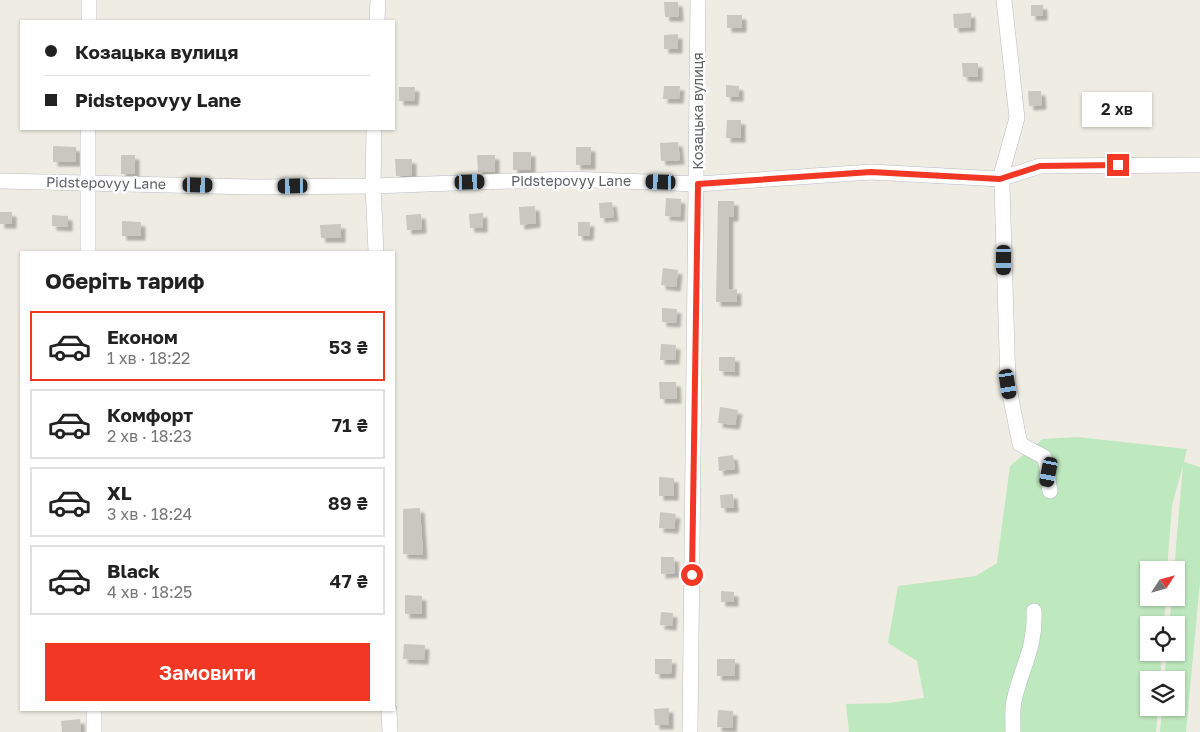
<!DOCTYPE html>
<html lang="uk">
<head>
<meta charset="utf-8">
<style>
  body { margin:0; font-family:"Golos Text",sans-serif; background:#f2f2f2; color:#222; height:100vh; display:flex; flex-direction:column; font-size:19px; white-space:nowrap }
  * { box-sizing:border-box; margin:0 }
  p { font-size:16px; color:#767676 }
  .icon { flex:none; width:28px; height:28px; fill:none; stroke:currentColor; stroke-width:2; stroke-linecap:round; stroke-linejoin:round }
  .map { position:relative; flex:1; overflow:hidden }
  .details { position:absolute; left:20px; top:251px; width:375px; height:460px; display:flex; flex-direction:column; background:#fff; border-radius:0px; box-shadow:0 1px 4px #0004 }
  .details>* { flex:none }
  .top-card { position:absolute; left:20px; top:20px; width:375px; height:110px; border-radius:0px; box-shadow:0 1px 4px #0004; display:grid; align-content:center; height:110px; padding:0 25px; background:#fff }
  .needle { width:32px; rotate:54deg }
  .buttons { position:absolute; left:1140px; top:561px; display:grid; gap:10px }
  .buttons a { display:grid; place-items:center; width:45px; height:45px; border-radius:0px; background:#fff; box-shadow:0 1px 4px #0004; font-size:25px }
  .end { position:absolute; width:22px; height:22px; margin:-11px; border:6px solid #f23725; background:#fff; box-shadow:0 0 0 2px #fff }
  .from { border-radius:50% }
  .bubble { position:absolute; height:35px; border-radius:0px; background:#fff; box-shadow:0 1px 4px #0004; font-size:16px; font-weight:600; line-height:35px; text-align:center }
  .car { position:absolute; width:15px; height:30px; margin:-15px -8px; border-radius:6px; box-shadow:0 0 4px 1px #0007; background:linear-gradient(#222 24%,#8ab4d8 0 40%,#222 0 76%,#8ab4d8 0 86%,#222 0) }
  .top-card b { display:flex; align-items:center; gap:18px; height:48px; font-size:19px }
  .top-card b+b { border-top:1px solid #e0e0e0 }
  .top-card i { width:12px; height:12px; background:#222 }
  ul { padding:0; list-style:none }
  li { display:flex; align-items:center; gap:15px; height:70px; margin:0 10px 8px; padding:0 15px; border:2px solid #e0e0e0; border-radius:0px }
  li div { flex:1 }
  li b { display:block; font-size:19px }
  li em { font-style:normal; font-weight:600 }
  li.on { border-color:#f23725 }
  li>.icon { width:45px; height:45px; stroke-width:1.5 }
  h2 { padding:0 25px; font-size:22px; line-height:60px }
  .button { display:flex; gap:10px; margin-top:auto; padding:10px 25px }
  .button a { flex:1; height:58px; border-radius:0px; background:#f23725; color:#fff; font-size:20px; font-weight:600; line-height:58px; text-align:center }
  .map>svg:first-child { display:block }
  .green { fill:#bee8be }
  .building { fill:#cac6c0; filter:url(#shadow) }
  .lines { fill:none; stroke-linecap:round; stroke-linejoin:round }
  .minor-casing { stroke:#b8bbc0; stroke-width:16 }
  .minor { stroke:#fff; stroke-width:15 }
  .route { stroke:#f23725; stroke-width:6 }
  .labels { text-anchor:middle; stroke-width:5; stroke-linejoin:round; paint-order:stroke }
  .street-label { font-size:14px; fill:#5b5f64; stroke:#fff }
</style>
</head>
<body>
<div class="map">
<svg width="1200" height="732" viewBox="0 0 1200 732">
  <defs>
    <filter id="shadow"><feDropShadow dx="4.5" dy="4.5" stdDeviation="1" flood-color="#0004"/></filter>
  </defs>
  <rect width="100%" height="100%" fill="#efece3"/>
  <path class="green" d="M 1077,437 L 1187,449 L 1184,462 L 1200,467 L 1200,581 L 1186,732 L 1160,732 L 1162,708 L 1176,708 L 1176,680 L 1164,680 L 1167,653 L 1176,652 L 1176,625 L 1169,625 L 1172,598 L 1176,598 L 1176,570 L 1174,570 L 1183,466 L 1172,505 L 1167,570 L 1149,570 L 1149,598 L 1166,598 L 1164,625 L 1149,625 L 1149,652 L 1162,653 L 1160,680 L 1149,680 L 1149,708 L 1158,708 L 1156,732 L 849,732 L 846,704 L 889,703 L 924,698 L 917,661 L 888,643 L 898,586 L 976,576 L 997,563 L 1010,466 L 1043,439 Z"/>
  <g class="building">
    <path d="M 664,2 L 678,2 L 679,17 L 665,17 Z"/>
    <rect x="1031" y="5" width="12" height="11"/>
    <path d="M 971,13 L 971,27 L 954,28 L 953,14 Z"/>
    <rect x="727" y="15" width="15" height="13"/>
    <path d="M 678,34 L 678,49 L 664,49 L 664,35 Z"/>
    <path d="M 962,63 L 978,63 L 978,77 L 963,77 Z"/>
    <path d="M 726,85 L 739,86 L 739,97 L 726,97 Z"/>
    <path d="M 664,86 L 680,86 L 679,99 L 663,99 Z"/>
    <path d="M 399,87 L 415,87 L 414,101 L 399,101 Z"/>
    <path d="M 1028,91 L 1041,91 L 1042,105 L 1029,106 Z"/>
    <path d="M 727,120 L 741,120 L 741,138 L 726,138 Z"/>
    <path d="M 678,142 L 680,160 L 661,161 L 660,143 Z"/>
    <path d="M 53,146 L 76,147 L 76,162 L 53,162 Z"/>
    <rect x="576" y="147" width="15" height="18"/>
    <rect x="513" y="152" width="18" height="18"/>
    <rect x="121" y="155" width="14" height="19"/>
    <path d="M 477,155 L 495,155 L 495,172 L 478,172 Z"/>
    <path d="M 395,159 L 412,159 L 412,175 L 396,176 Z"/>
    <path d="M 666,198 L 681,199 L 680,217 L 665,216 Z"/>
    <path d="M 718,201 L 734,201 L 734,217 L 729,217 L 729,290 L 737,289 L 737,302 L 716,302 Z"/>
    <path d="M 612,202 L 614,217 L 600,218 L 599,203 Z"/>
    <path d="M 535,206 L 536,223 L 520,225 L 519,207 Z"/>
    <rect x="0" y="212" width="12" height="12"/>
    <path d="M 483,213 L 483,228 L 470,228 L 469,214 Z"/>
    <path d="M 421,214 L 422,229 L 407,230 L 406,215 Z"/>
    <path d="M 52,215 L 68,216 L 68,227 L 52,226 Z"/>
    <path d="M 122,221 L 141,222 L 141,236 L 122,236 Z"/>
    <path d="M 578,222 L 590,222 L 589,236 L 578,236 Z"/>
    <path d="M 341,224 L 341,238 L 321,238 L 320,225 Z"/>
    <path d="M 663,268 L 678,270 L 676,287 L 661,285 Z"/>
    <path d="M 662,308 L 677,309 L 676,323 L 662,322 Z"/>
    <path d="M 661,344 L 676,345 L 675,360 L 660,360 Z"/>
    <path d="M 719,357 L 735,357 L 735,372 L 719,371 Z"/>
    <path d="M 659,382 L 676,382 L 677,399 L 660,399 Z"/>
    <path d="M 720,407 L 738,410 L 735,425 L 718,423 Z"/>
    <path d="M 733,455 L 735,469 L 719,471 L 718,457 Z"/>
    <path d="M 659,477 L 674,478 L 674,496 L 659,496 Z"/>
    <path d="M 733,494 L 734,508 L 721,508 L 720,495 Z"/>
    <path d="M 420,508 L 423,555 L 403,554 L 403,509 Z"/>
    <path d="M 660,512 L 676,514 L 674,529 L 659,528 Z"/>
    <path d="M 661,557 L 674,557 L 675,573 L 661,574 Z"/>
    <path d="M 721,591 L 734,592 L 734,602 L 721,602 Z"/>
    <path d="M 405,595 L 422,596 L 422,614 L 405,614 Z"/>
    <path d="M 661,612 L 673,613 L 672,626 L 660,625 Z"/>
    <path d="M 404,644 L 425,645 L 424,660 L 403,659 Z"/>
    <path d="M 655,659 L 672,659 L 671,674 L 655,674 Z"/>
    <rect x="717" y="659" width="18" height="17"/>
    <path d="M 669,708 L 669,725 L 655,725 L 654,709 Z"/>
    <path d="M 718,710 L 733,711 L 732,728 L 717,727 Z"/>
    <path d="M 80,719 L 81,732 L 62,732 L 61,721 Z"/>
  </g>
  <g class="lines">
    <defs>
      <g id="minor">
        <path d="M 1004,0 L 1017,118 L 1000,179 L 1002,185 L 1008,384 L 1020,444 L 1044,457 C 1049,470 1047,478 1050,491"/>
        <path d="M 89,21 L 89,0"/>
        <path d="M 377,21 L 378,0"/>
        <path d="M 88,129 L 88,252"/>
        <path d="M 374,129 L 373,186 L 376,252"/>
        <path d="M 0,181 L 253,187 L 373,186 L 568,179 L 698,184 L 871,172 L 1000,179 L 1040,166 L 1200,165"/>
        <path d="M 94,710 L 94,732"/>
        <path d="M 389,710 L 390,732"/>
        <path d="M 690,732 L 698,0"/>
        <path d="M 1013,732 C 1013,722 1012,711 1014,701 C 1021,668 1036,648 1034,611"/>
      </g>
    </defs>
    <use href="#minor" class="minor-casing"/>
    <use href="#minor" class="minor"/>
  </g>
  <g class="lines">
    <path class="route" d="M 692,575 L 698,184 L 871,172 L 1000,179 L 1040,166 L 1118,165"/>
  </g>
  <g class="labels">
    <g class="street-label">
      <text transform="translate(698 111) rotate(-90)" y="5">Козацька вулиця</text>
      <text x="571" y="186">Pidstepovyy Lane</text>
      <text transform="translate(106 183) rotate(1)" y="5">Pidstepovyy Lane</text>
    </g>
  </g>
</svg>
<div class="buttons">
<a><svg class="needle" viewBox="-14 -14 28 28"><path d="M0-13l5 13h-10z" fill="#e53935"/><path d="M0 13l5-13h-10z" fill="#767676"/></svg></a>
<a><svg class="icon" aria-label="locate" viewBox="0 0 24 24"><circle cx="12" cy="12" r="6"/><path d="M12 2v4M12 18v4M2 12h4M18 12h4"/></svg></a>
<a><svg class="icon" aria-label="layers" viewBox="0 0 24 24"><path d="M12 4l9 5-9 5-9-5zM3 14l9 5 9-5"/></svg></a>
</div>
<i class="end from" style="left:692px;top:575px"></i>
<i class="end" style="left:1118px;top:165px"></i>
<div class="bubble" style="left:1082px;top:92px;width:70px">2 хв</div>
<i class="car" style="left:470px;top:182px;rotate:88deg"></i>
<i class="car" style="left:661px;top:182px;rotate:272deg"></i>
<i class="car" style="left:198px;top:185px;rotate:91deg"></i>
<i class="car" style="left:293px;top:186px;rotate:269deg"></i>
<i class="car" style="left:1004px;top:260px;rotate:180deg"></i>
<i class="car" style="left:1008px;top:384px;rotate:171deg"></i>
<i class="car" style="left:1049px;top:472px;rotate:191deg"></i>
<div class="top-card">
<b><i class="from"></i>Козацька вулиця</b>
<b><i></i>Pidstepovyy Lane</b>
</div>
<section class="details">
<h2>Оберіть тариф</h2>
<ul>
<li class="on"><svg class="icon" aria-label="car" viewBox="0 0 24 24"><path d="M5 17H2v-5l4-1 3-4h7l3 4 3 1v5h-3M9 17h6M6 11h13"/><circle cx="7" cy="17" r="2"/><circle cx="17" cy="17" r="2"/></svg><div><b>Економ</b><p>1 хв · 18:22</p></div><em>53 ₴</em></li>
<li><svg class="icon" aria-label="car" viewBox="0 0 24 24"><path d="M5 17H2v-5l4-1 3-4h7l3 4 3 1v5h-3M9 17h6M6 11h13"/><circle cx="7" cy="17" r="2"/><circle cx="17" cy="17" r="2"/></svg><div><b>Комфорт</b><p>2 хв · 18:23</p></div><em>71 ₴</em></li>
<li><svg class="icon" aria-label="car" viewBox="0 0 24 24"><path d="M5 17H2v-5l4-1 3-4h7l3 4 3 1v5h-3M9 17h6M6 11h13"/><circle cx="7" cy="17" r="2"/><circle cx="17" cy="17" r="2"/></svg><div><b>XL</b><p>3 хв · 18:24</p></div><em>89 ₴</em></li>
<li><svg class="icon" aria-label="car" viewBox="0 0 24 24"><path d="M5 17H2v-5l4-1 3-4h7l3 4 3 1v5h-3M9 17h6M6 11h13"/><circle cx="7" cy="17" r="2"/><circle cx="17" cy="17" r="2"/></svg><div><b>Black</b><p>4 хв · 18:25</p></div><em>47 ₴</em></li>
</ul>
<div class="button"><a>Замовити</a></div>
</section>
</div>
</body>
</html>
